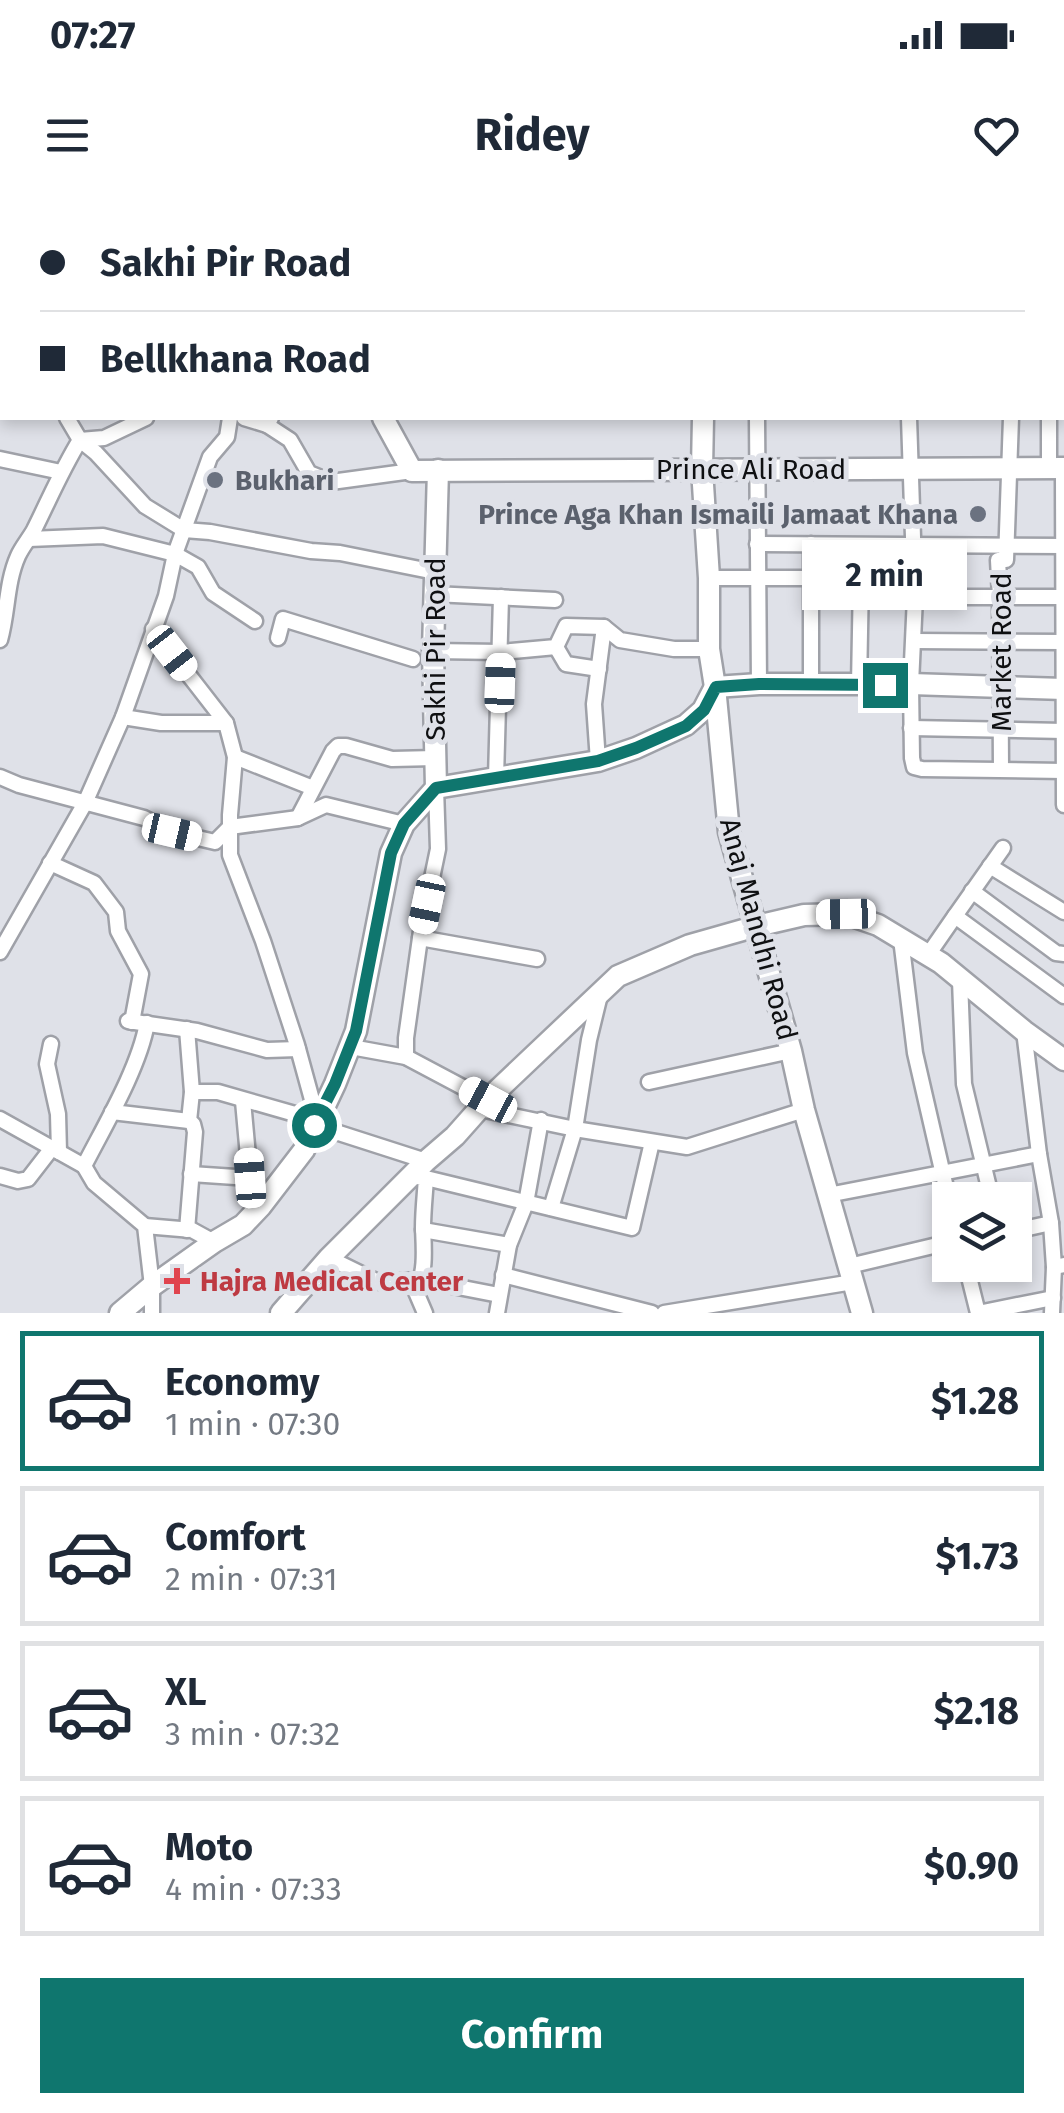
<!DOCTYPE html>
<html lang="en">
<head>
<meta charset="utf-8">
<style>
  body { margin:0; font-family:"Fira Sans",sans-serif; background:#f6f6f7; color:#1f2937; height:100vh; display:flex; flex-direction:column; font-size:38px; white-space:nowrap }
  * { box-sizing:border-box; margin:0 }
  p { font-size:32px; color:#747a83 }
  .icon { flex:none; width:55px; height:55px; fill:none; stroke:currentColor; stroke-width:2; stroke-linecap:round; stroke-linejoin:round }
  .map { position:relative; height:1113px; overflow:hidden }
  .sheet { display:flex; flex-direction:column; background:#fff; flex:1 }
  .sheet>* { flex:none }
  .guide { position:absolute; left:0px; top:0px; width:1065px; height:220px; box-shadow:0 5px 15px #0003; display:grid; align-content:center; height:220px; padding:0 40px; background:#fff }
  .controls { position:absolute; left:932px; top:982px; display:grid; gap:20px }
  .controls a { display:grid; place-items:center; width:100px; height:100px; border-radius:0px; background:#fff; box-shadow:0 5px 15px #0003; font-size:50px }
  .end { position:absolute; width:45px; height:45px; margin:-22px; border:12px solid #0f766e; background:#fff; box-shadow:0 0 0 5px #fff }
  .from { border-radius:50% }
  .bubble { position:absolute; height:70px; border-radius:0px; background:#fff; box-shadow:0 5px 15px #0003; font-size:32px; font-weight:700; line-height:70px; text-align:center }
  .car { position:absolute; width:30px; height:60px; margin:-30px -15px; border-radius:12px; box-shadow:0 0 8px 2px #0007; background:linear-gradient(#fff 24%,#345 0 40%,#fff 0 76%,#345 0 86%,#fff 0) }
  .guide b { display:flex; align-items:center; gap:35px; height:95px; font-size:38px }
  .guide b+b { border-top:2px solid #e0e1e3 }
  .guide i { width:25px; height:25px; background:#1f2937 }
  ul { padding:18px 0 0; list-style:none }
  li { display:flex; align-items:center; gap:30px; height:140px; margin:0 20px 15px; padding:0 20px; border:5px solid #e0e1e3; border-radius:0px }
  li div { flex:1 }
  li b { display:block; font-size:38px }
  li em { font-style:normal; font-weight:700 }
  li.current { border-color:#0f766e }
  li>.icon { width:90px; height:90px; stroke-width:1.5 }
  .cta { display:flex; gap:20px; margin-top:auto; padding:20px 40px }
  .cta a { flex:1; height:115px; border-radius:0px; background:#0f766e; color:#fff; font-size:40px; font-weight:700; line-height:115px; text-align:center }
  .status { display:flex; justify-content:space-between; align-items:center; height:70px; padding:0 50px; background:#fff; direction:ltr }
  .status svg { height:28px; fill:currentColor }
  header { display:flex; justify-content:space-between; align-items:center; height:130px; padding:0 40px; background:#fff; font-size:45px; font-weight:700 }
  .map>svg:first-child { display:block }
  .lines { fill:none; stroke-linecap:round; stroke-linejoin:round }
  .street-casing { stroke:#9fa1a8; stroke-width:19 }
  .secondary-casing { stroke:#9fa1a8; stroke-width:25 }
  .street { stroke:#fff; stroke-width:14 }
  .secondary { stroke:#fff; stroke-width:20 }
  .route { stroke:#0f766e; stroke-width:12 }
  .worship-dot { fill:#6b7280; stroke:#dfe1e8; stroke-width:4 }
  .health-dot { fill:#e0444e; stroke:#dfe1e8; stroke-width:4 }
  .labels { text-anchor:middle; stroke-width:10; stroke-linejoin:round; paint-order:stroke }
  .street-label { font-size:28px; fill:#0f1012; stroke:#dfe1e8 }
  .worship-label { font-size:28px; font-weight:bold; fill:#5b616d; stroke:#dfe1e8; text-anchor:start }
  .health-label { font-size:28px; font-weight:bold; fill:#be3a42; stroke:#dfe1e8; text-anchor:start }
</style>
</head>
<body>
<div class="status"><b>07:27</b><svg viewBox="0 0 49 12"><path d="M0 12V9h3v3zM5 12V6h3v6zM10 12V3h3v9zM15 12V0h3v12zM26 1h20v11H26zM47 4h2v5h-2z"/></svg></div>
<header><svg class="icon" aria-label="menu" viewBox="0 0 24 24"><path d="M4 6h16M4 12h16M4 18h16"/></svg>Ridey<svg class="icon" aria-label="heart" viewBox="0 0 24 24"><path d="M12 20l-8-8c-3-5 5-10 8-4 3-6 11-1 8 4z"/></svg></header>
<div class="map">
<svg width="1064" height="1113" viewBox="0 0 1064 1113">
  <rect width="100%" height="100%" fill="#dfe1e8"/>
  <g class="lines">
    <defs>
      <g id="street">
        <path d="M 755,0 L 755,2"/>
        <path d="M 944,0 L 944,2"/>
        <path d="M 1009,0 L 1009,2"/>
        <path d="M 1059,0 L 1059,2"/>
        <path d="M 20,2 L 21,0"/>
        <path d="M 91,2 L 91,0"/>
        <path d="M 435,2 L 448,0"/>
        <path d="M 798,2 L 798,0"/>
        <path d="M 1062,63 L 1064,63"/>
        <path d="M 0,99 L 2,98"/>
        <path d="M 1062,108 L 1064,108"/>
        <path d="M 1062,158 L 1064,158"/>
        <path d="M 67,218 L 80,240 L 96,253 L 145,306 L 184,330 L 210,332 L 311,351 L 340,353 L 435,372"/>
        <path d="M 244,218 L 267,225"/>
        <path d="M 271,218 L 267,225 L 290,240 L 309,273 L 331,282 L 412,271"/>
        <path d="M 757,218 L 759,484"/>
        <path d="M 909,218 L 915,397 L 911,484 L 912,558 L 914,567 L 922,569 L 1064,571"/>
        <path d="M 80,240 L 104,238 L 146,218"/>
        <path d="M 0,259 L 61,272"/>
        <path d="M 1049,267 L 1049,218"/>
        <path d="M 1063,275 L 1064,605"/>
        <path d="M 29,339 L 103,336 L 175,354 L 198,367 L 213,393 L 255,421"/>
        <path d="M 757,344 L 1064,346"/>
        <path d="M 811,344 L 811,486"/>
        <path d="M 709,378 L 914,378"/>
        <path d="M 434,394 L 555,400"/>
        <path d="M 915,397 L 1064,397"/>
        <path d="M 153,429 L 226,523 L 235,557 L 230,615 L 230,655 L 263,741 L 297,845 L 317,918"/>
        <path d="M 278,438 L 283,419 L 413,459"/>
        <path d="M 0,440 C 8,412 6,383 18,356 C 22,347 29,339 34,330 C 49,300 62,269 80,240"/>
        <path d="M 915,441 L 1064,442"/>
        <path d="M 556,447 L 566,464 L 599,469"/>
        <path d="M 433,451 L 501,452 L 556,447 L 566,426 L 604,427 L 620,440 L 674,449 L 709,449"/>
        <path d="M 859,485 L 861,378"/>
        <path d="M 123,517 L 161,523 L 226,523"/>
        <path d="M 911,528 L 1064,531"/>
        <path d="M 235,557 L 313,588"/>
        <path d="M 598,561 L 594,504 L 604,427"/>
        <path d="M 1001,569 L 1000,397 L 998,360 L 1006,360 L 1011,218"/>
        <path d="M 0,577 L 19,585 L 144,618 L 172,632 L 215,642 L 230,627 L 298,618 L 326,605 L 404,624"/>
        <path d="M 496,578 L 501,397"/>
        <path d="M 298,618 L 333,551 L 338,546 L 346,546 L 392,559 L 435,558"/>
        <path d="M 50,663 L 94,683 L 116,712 L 118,731 L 141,774 L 132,822"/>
        <path d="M 990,666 L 1064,712"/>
        <path d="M 972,691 L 1056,753 L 1064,754"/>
        <path d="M 955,716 L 1003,648"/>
        <path d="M 420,738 L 537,759"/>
        <path d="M 901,739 L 915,853 L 950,1005"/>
        <path d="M 0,752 L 85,603 L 123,517 L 166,396 L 175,354 L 210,257 L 227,237 L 230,218"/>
        <path d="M 928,755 L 955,716 L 1064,796"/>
        <path d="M 960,780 L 964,884 L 992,1000"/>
        <path d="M 128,821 L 197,831 L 267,850 L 298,849"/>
        <path d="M 187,829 L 192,892 L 189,921"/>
        <path d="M 1024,831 L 1039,954 L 1051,1023 L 1054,1067 L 1064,1065"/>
        <path d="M 51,844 L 47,864 L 58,914 L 59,952"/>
        <path d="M 351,847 L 406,857 L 487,900"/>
        <path d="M 406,857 L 406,838 L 421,731 L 438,649 L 436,588"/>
        <path d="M 649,882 L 791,851"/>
        <path d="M 192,892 L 218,892 L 316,920"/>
        <path d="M 243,901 L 250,978 L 261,1006"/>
        <path d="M 480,909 L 575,929 L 687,947 L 804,910"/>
        <path d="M 112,912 L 189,921 L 193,924 L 195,932 L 187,1030"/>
        <path d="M 0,919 L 84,966 L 94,983 L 145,1026 L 152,1086 L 152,1113"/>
        <path d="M 314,925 L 426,961"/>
        <path d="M 84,966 C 105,925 139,868 147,823"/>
        <path d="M 191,974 L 250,978"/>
        <path d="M 0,976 L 18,981 L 28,979 L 52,948"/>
        <path d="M 417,977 L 426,978 C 425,994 423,1011 423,1028 C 424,1051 426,1071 416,1092 L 425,1113"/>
        <path d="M 426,978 L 632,1028 L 652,942"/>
        <path d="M 828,995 L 1039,954"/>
        <path d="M 551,1008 L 575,929 L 589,840 L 600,795"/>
        <path d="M 145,1026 L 192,1030 L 214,1042"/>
        <path d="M 423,1030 L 509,1045"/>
        <path d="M 1015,1031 L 1051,1023"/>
        <path d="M 329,1058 L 378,1082 L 422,1080 L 499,1095"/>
        <path d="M 966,1065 L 978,1113 L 1053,1098"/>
        <path d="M 849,1066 L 950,1042"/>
        <path d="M 503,1075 L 652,1113"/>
        <path d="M 497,1113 L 509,1045 L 526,1003 L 541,920"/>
        <path d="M 664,1113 L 853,1082"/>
        <path d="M 1052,1113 L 1054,1067"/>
      </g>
      <g id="secondary">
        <path d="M 702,0 L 702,2"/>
        <path d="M 382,2 L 383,0"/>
        <path d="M 383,218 L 412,271 L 1064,268"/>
        <path d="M 703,218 L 702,269 L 709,378 L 709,449 L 715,487 L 729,632 L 791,851 L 804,910 L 862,1113"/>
        <path d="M 436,588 L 598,561 L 636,548 L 686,525 L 703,510 L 715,487 L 759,484 L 911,484 L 1064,489"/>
        <path d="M 120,1113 L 152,1086 L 214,1042 L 243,1025 L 261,1006 L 304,950 L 335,884 L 356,831 L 391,653 L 404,624 L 436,588 L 433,451 L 438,270"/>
        <path d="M 281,1113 L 329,1058 L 426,961 L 455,936 L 487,900 L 618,776 L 690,745 L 757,726 L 804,715 L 846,714 L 878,725 L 941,763 L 1024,831 L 1064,860"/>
      </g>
    </defs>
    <use href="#street" class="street-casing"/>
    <use href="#secondary" class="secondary-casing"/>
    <use href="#street" class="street"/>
    <use href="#secondary" class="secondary"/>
  </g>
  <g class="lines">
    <path class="route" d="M 314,925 L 335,884 L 356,831 L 391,653 L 404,624 L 436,588 L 598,561 L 636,548 L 686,526 L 704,510 L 716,487 L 759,484 L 885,485"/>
  </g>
  <g class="worship-dot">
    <circle cx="215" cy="280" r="10"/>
    <circle cx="978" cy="314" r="10"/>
  </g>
  <path class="health-dot" d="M172 1066h10v10h10v10h-10v10h-10v-10h-10v-10h10z"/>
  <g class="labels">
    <g class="street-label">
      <text x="751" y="279">Prince Ali Road</text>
      <text transform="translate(435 449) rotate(-90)" y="10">Sakhi Pir Road</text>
      <text transform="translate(1001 452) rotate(-90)" y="10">Market Road</text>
      <text transform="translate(759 729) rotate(75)" y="10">Anaj Mandhi Road</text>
    </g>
    <g class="worship-label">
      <text x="235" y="290">Bukhari</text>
      <text x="958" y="324" text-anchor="end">Prince Aga Khan Ismaili Jamaat Khana</text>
    </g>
    <g class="health-label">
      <text x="200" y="1091">Hajra Medical Center</text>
    </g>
  </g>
</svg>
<div class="controls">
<a><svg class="icon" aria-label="layers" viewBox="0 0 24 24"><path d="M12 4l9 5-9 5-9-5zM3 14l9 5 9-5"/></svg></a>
</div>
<i class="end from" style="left:314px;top:925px"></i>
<i class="end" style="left:885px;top:485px"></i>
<div class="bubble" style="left:802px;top:340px;width:165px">2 min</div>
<i class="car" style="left:172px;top:453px;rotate:142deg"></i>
<i class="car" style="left:500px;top:483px;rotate:2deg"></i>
<i class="car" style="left:172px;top:632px;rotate:103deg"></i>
<i class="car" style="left:427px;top:704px;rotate:192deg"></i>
<i class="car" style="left:846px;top:714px;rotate:269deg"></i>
<i class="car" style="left:488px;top:900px;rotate:298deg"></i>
<i class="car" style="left:250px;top:978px;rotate:356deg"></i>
<div class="guide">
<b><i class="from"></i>Sakhi Pir Road</b>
<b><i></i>Bellkhana Road</b>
</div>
</div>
<section class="sheet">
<ul>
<li class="current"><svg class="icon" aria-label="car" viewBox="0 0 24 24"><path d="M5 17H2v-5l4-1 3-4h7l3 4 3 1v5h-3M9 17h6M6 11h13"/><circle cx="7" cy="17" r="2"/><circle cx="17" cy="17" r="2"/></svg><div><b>Economy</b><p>1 min · 07:30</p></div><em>$1.28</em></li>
<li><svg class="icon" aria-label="car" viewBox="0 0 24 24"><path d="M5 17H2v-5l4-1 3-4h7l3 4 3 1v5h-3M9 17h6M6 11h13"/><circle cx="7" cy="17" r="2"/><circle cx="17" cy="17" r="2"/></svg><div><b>Comfort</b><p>2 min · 07:31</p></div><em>$1.73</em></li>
<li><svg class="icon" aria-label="car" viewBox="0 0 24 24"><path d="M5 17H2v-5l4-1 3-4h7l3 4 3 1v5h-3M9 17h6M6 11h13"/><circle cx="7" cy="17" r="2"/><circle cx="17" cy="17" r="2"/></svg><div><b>XL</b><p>3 min · 07:32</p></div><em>$2.18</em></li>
<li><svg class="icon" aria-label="car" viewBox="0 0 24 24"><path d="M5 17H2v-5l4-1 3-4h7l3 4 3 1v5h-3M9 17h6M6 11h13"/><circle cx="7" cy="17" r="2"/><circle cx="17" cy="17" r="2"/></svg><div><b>Moto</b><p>4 min · 07:33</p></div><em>$0.90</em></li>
</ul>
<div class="cta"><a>Confirm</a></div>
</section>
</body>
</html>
